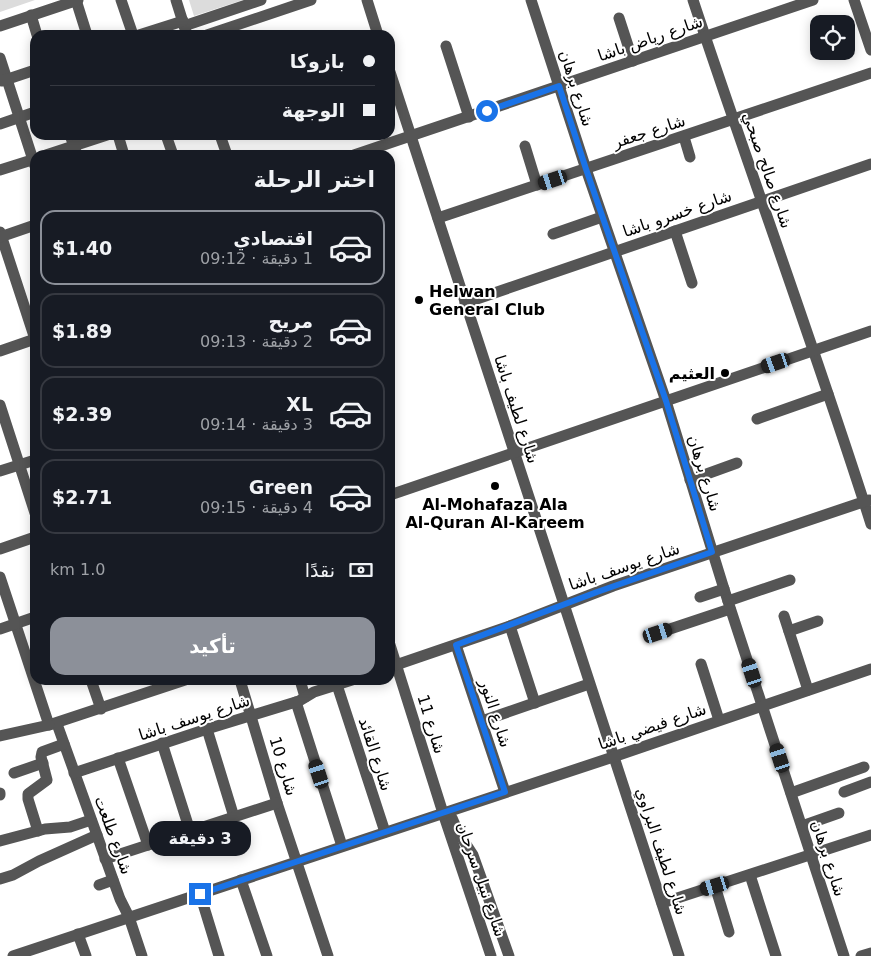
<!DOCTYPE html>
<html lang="ar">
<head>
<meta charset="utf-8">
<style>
  body { margin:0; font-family:"DejaVu Sans","Noto Sans Arabic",sans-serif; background:#242831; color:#f1f3f6; direction:rtl; height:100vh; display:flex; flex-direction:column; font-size:19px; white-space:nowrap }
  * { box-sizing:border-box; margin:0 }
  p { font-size:16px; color:#9ea1a6 }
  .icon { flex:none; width:28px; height:28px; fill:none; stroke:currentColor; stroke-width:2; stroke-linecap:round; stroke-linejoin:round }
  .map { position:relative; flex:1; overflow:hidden; direction:ltr }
  .sheet { position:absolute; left:30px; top:150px; width:365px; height:535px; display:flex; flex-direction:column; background:#171b24; border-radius:15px; box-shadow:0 2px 12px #0003; direction:rtl }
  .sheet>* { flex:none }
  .hud { position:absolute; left:30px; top:30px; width:365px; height:110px; border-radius:15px; box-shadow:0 2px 12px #0003; direction:rtl; display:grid; align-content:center; height:110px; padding:0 20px; background:#171b24 }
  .buttons { position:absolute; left:810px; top:15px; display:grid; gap:10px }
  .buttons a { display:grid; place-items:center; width:45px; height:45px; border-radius:10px; background:#171b24; box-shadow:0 2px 12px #0003; font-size:25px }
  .end { position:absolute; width:22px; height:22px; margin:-11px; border:6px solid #1a73e8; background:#fff; box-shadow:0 0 0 2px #fff }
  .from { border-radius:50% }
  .bubble { position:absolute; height:35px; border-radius:15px; background:#171b24; box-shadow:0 2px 12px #0003; font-size:16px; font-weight:700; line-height:35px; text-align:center; direction:rtl }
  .car { position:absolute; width:15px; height:30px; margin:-15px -8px; border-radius:6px; box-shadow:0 0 4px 1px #0007; background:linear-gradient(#222 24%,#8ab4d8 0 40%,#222 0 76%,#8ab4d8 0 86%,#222 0) }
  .hud b { display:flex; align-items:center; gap:18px; height:48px; font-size:19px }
  .hud b+b { border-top:1px solid #363941 }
  .hud i { width:12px; height:12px; background:#f1f3f6 }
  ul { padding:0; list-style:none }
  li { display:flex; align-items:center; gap:15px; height:75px; margin:0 10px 8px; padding:0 10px; border:2px solid #363941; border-radius:15px }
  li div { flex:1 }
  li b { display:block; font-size:19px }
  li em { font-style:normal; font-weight:700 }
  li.current { border-color:#8c9099 }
  li>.icon { width:45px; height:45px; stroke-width:1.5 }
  h2 { padding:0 20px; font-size:22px; line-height:60px }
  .pay { display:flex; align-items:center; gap:12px; height:55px; padding:0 20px; font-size:19px }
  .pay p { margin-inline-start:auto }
  .button { display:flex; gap:10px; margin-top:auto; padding:10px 20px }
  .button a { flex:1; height:58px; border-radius:15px; background:#8c9099; color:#fff; font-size:20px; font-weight:700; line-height:58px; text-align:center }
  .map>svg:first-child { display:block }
  .green { fill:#dcdcdc }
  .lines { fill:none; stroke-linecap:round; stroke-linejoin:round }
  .minor { stroke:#555; stroke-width:11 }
  .route { stroke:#1a73e8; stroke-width:6 }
  .poi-dot { fill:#000; stroke:#fff; stroke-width:2 }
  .labels { text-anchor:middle; stroke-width:4; stroke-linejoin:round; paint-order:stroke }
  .street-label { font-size:16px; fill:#000; stroke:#fff }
  .poi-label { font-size:16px; font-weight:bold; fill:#000; stroke:#fff; text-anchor:start }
</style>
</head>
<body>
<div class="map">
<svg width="871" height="956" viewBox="0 0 871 956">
  <rect width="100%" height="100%" fill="#fff"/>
  <g class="green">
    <path d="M 0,0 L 35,0 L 0,12 Z"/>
    <path d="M 189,0 L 243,0 L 194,16 Z"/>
  </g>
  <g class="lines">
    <g class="minor">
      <path d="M 76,0 L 87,35"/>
      <path d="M 121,0 L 133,35"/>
      <path d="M 176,0 L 187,35"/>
      <path d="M 367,0 L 378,35"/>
      <path d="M 531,0 L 586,169 L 666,401 L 724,589 L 844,956"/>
      <path d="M 693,0 C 751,175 815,348 871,524"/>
      <path d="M 854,0 L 871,50"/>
      <path d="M 31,15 L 37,35"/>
      <path d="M 619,18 L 633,61"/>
      <path d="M 0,26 L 78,0"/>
      <path d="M 184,26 L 261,0"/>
      <path d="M 139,35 L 183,21"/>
      <path d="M 207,35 L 311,0"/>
      <path d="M 446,46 L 469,117"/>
      <path d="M 0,58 L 35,166"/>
      <path d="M 390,72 L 679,956"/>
      <path d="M 2,81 L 35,70"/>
      <path d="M 0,124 L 35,112"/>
      <path d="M 70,135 L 77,155"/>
      <path d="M 118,135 L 124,155"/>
      <path d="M 166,135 L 173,155"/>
      <path d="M 220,135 L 227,155"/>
      <path d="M 684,137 L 690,157"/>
      <path d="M 525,146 L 537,185"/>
      <path d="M 46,155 L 107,135"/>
      <path d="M 354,155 L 813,0"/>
      <path d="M 0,170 L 35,159"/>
      <path d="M 438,218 L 871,73"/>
      <path d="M 675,231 L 692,283"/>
      <path d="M 0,232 L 35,339"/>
      <path d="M 553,234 L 602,217"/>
      <path d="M 0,237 L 35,225"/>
      <path d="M 465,303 L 871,164"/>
      <path d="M 0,351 L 35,339"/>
      <path d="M 0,405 L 35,513"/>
      <path d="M 757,419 L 828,394"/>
      <path d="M 0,471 L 35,460"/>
      <path d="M 690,480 L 737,463"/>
      <path d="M 390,495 L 871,331"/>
      <path d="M 0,549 L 35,537"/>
      <path d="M 0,577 L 49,725 L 185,680"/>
      <path d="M 700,597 L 724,589"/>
      <path d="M 728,601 L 790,580"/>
      <path d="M 784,616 L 808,690"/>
      <path d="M 510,626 L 535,703"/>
      <path d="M 0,629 L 35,617"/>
      <path d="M 789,631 L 818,621"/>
      <path d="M 658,633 L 730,609"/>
      <path d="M 390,645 L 443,813 L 491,956"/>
      <path d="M 456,645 L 505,792"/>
      <path d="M 701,664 L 719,720"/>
      <path d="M 390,667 L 510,626 L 613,586 L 869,500"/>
      <path d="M 91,680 L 101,709"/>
      <path d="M 240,680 L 277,803 L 328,956"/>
      <path d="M 300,680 L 305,697"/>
      <path d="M 337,685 L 385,832"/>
      <path d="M 296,702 L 342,846"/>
      <path d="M 482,721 L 589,684"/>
      <path d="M 57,724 L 120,899 L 129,917 L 142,956"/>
      <path d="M 207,729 L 234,817"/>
      <path d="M 0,736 L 49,725"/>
      <path d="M 162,743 L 190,831"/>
      <path d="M 118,758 L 148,845"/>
      <path d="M 14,773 L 43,763"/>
      <path d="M 74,773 L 207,729 L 299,701 L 314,692 L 352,680"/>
      <path d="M 844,792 L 871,782"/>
      <path d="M 0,793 L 0,795"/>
      <path d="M 791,793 L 864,767"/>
      <path d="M 452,818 L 458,832 L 473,855 L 509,956"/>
      <path d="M 802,826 L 839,813"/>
      <path d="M 38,831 L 28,799 L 28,794 L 47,780 L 41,757 L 42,752 L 64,744"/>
      <path d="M 0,841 L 45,829 L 70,827 L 91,820"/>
      <path d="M 105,859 L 277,803"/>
      <path d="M 750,875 L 776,956"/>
      <path d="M 0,879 L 13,875 L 39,861 L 97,835"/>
      <path d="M 241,880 L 267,956"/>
      <path d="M 99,885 L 113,880"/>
      <path d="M 715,886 L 729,932"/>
      <path d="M 200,894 L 219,956"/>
      <path d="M 662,903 L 871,835"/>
      <path d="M 78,934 L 86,956"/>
      <path d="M 13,956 L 613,757 L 871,669"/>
      <path d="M 861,956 L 871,953"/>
    </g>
  </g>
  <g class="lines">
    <path class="route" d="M 200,894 L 505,792 L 456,645 L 597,592 L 712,552 L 666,401 L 586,169 L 559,86 L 487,111"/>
  </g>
  <g class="poi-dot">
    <circle cx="419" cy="300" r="5"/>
    <circle cx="725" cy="373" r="5"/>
    <circle cx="495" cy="486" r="5"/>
  </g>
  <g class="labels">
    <g class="street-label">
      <text transform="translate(650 38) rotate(-19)" y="6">شارع رياض باشا</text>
      <text transform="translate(577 88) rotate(72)" y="6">شارع برهان</text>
      <text transform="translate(649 131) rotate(-18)" y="6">شارع جعفر</text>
      <text transform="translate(768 170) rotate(71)" y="6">شارع صالح صبحي</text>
      <text transform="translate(677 213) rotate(-19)" y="6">شارع خسرو باشا</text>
      <text transform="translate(517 409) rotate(72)" y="6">شارع لطيف باشا</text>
      <text transform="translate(705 473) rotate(73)" y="6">شارع برهان</text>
      <text transform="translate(624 566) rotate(-19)" y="6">شارع يوسف باشا</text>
      <text transform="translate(496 713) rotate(72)" y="6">شارع النور</text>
      <text transform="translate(194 717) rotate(-18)" y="6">شارع يوسف باشا</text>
      <text transform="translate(432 724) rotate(73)" y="6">شارع 11</text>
      <text transform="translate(652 726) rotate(-19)" y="6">شارع فيضي باشا</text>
      <text transform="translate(376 754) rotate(72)" y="6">شارع القائد</text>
      <text transform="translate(284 766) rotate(73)" y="6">شارع 10</text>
      <text transform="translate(114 835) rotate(70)" y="6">شارع طلعت</text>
      <text transform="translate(662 851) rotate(72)" y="6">شارع لطيف البراوي</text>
      <text transform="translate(829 858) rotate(72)" y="6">شارع برهان</text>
      <text transform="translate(482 879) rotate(71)" y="6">شارع نبيل سرحان</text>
    </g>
    <g class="poi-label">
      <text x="429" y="297">Helwan<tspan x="429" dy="18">General Club</tspan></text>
      <text x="715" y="379" text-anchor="end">العثيم</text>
      <text x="495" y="510" text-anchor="middle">Al-Mohafaza Ala<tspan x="495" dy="18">Al-Quran Al-Kareem</tspan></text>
    </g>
  </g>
</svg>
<div class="buttons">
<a><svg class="icon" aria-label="locate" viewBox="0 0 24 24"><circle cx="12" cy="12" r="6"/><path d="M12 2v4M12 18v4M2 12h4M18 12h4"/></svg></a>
</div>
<i class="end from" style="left:487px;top:111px"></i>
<i class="end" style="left:200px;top:894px"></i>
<div class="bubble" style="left:149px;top:821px;width:102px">3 دقيقة</div>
<i class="car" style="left:553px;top:180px;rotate:252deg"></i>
<i class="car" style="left:776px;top:363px;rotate:251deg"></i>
<i class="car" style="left:658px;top:633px;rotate:72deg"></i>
<i class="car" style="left:752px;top:673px;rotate:342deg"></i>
<i class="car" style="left:780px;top:758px;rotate:342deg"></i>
<i class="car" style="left:319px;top:774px;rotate:342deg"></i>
<i class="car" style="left:715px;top:886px;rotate:253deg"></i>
<div class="hud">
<b><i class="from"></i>بازوكا</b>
<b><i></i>الوجهة</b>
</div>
<section class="sheet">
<h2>اختر الرحلة</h2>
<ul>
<li class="current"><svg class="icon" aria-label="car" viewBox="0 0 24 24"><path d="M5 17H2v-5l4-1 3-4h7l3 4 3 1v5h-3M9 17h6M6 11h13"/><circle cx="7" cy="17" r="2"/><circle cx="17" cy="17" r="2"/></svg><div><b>اقتصادي</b><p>1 دقيقة · 09:12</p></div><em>$1.40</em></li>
<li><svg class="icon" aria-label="car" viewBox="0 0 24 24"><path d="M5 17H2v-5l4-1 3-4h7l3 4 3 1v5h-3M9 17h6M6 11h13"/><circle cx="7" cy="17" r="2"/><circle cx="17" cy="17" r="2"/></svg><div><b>مريح</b><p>2 دقيقة · 09:13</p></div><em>$1.89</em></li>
<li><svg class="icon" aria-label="car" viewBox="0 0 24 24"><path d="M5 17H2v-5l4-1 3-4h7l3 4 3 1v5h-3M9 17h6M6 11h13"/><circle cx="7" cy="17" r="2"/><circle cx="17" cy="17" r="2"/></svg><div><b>XL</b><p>3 دقيقة · 09:14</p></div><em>$2.39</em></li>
<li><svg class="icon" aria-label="car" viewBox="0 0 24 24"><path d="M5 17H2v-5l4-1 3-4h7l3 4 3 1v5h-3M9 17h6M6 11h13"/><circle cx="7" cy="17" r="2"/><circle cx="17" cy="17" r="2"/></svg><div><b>Green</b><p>4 دقيقة · 09:15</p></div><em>$2.71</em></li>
</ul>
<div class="pay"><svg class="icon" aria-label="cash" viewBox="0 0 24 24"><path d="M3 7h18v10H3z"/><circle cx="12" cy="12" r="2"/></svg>نقدًا<p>1.0 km</p></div>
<div class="button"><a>تأكيد</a></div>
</section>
</div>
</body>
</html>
